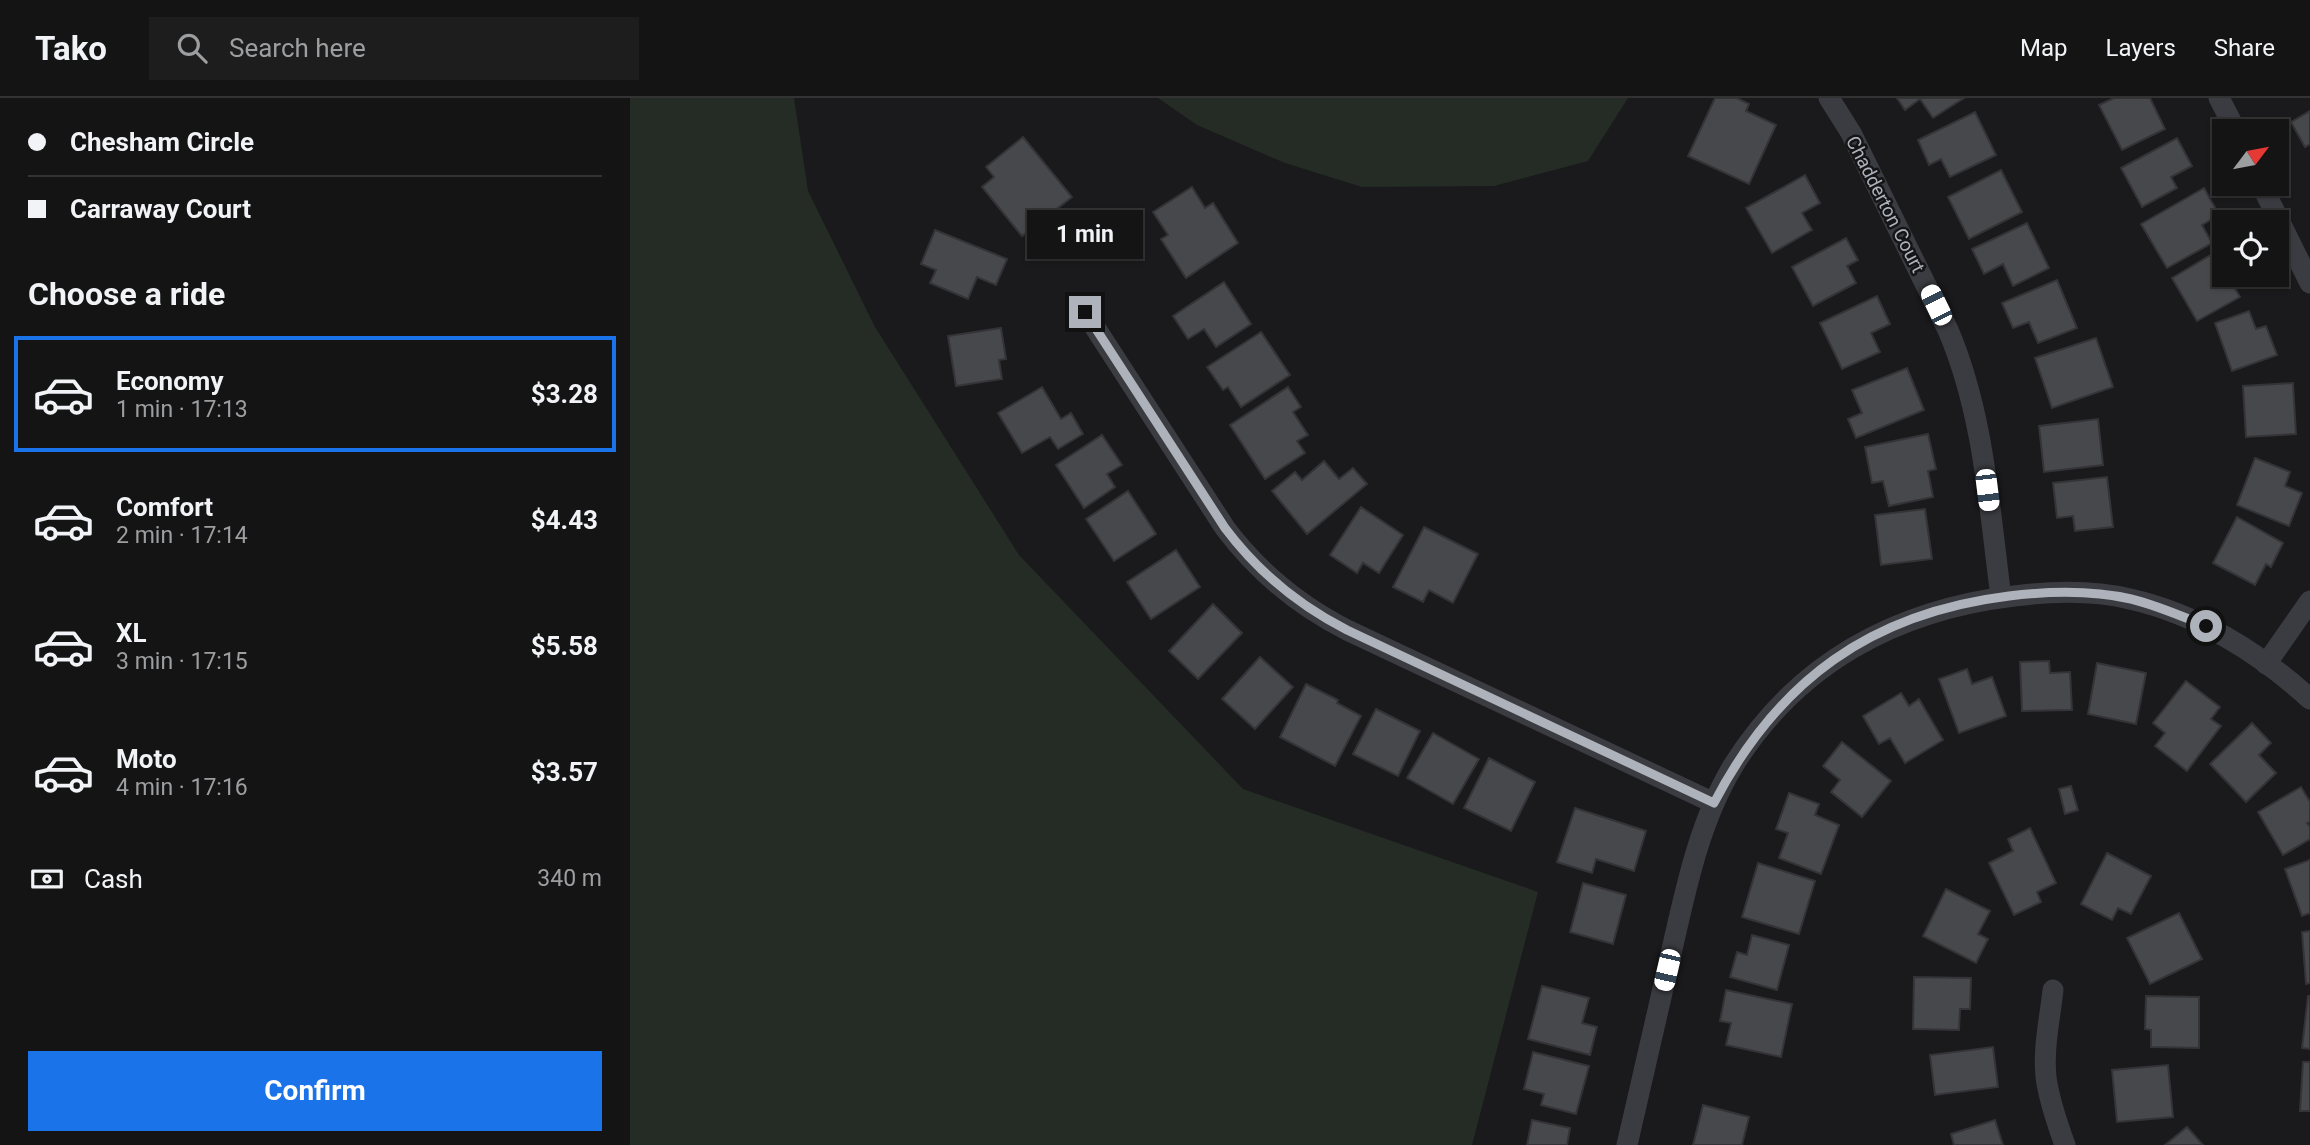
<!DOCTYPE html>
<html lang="en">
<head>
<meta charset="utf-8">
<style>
  body { margin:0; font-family:Roboto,sans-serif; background:#1d1d1e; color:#f1f3f6; height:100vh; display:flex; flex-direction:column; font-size:26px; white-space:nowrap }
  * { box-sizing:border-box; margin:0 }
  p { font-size:23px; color:#9d9ea0 }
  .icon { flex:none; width:38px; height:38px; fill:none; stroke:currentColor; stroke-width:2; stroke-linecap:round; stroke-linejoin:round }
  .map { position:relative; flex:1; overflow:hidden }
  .sheet { display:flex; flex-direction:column; background:#141415; width:630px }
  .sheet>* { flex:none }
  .banner { display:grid; align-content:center; height:154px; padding:0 28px; background:#141415 }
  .needle { width:46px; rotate:58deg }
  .buttons { position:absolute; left:1582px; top:21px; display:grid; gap:14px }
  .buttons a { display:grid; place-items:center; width:77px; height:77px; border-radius:0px; background:#141415; box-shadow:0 2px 5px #0004,0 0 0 2px #333334; font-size:35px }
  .end { position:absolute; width:32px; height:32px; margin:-16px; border:9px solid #aeb2ba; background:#111; box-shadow:0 0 0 4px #111 }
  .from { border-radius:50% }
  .bubble { position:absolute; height:49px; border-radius:0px; background:#141415; box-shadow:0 2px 5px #0004,0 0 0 2px #333334; font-size:23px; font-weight:700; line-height:49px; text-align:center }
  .car { position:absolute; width:21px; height:42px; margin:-21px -10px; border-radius:9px; box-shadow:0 0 5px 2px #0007; background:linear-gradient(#fff 24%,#345 0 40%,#fff 0 76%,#345 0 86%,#fff 0) }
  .banner b { display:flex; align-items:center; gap:24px; height:66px; font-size:26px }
  .banner b+b { border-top:2px solid #333334 }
  .banner i { width:18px; height:18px; background:#f1f3f6 }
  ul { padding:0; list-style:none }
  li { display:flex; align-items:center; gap:21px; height:116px; margin:0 14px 10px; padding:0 14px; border:4px solid transparent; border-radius:0px }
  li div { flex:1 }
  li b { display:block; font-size:26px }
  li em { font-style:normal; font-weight:700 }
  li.current { border-color:#1a73e8 }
  li>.icon { width:63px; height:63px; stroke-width:1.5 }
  h2 { padding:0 28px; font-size:32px; line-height:84px }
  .pay { display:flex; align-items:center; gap:18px; height:77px; padding:0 28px; font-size:26px }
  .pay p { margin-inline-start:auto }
  .button { display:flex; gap:14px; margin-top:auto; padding:14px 28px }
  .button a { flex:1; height:80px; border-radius:0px; background:#1a73e8; color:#fff; font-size:28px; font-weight:700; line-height:80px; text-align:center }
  header { display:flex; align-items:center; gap:42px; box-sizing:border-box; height:98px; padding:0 35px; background:#141415; border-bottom:2px solid #333334 }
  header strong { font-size:33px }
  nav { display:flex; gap:38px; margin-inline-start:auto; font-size:24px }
  .search { width:490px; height:63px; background:#1d1d1e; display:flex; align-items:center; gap:18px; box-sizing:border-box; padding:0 24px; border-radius:0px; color:#9d9ea0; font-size:26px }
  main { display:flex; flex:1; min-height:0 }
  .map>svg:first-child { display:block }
  .green { fill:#242c25 }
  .building { fill:#47484c; stroke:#343438; stroke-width:2 }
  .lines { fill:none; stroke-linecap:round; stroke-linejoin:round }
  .street { stroke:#3b3c41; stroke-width:21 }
  .route { stroke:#aeb2ba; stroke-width:9 }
  .labels { text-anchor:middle; stroke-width:5; stroke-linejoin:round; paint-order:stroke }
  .street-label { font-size:19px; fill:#aeb2ba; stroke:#151517 }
</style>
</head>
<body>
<header>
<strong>Tako</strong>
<div class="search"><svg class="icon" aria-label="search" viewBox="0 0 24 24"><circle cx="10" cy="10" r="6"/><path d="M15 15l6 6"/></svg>Search here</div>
<nav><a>Map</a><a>Layers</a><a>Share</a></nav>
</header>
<main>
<section class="sheet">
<div class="banner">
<b><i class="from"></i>Chesham Circle</b>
<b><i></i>Carraway Court</b>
</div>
<h2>Choose a ride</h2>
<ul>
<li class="current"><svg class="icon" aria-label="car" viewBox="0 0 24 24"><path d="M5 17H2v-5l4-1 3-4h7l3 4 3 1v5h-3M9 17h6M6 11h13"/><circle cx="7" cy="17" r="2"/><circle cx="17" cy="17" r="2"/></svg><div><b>Economy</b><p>1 min · 17:13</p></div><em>$3.28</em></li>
<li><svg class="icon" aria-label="car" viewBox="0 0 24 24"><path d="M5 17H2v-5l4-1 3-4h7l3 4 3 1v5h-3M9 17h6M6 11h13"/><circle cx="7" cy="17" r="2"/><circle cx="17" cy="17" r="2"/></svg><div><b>Comfort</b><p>2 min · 17:14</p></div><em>$4.43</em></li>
<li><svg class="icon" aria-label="car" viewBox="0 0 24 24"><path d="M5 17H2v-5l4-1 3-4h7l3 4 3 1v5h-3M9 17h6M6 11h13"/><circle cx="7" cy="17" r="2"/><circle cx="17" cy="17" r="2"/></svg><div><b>XL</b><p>3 min · 17:15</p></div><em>$5.58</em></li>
<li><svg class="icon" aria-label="car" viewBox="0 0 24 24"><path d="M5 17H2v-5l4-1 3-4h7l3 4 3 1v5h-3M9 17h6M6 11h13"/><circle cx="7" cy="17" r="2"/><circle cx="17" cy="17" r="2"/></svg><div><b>Moto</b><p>4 min · 17:16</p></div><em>$3.57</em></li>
</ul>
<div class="pay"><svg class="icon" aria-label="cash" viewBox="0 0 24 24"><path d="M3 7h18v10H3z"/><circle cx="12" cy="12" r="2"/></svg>Cash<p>340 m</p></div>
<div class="button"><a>Confirm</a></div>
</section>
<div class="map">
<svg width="1680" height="1047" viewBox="0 0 1680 1047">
  <rect width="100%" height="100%" fill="#1a1a1c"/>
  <g class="green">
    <path d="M 0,0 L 164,0 L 178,93 L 245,229 L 389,457 L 613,691 L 908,794 L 842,1047 L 0,1047 Z"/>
    <path d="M 528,0 L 998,0 L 958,63 L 864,88 L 732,89 L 655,65 L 567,27 Z"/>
  </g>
  <g class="building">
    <path d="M 1085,0 L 1107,0 L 1119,6 L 1116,13 L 1146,27 L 1119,86 L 1058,58 Z"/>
    <path d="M 1267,0 L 1334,0 L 1303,20 L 1290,1 L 1275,12 Z"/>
    <path d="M 1484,0 L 1520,0 L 1535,31 L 1492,52 L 1469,7 Z"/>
    <path d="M 1680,13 L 1680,46 L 1675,49 L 1661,24 Z"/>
    <path d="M 1345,14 L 1366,57 L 1320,79 L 1311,61 L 1299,67 L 1288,42 Z"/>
    <path d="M 393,39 L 442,99 L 392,138 L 352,89 L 364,79 L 356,69 Z"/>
    <path d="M 1547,40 L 1562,68 L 1541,79 L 1547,90 L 1512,109 L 1491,70 Z"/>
    <path d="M 1371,72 L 1392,114 L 1339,141 L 1318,99 Z"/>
    <path d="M 1175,77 L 1190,105 L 1172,115 L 1182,132 L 1142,155 L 1116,110 Z"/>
    <path d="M 562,89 L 575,110 L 583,105 L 608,145 L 556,180 L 531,141 L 538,137 L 523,114 Z"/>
    <path d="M 1574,90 L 1589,117 L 1572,127 L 1582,145 L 1537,170 L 1511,126 Z"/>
    <path d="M 1397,125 L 1419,170 L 1383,188 L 1373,166 L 1354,176 L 1342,151 Z"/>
    <path d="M 305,132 L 377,161 L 366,187 L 347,179 L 338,201 L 300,185 L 306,172 L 291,166 Z"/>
    <path d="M 1216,140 L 1228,162 L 1217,168 L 1226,185 L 1183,208 L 1162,169 Z"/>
    <path d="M 1594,149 L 1594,177 L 1609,177 L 1600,182 L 1610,199 L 1567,223 L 1542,180 Z"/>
    <path d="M 1427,182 L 1447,230 L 1408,245 L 1399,224 L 1383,230 L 1372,205 Z"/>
    <path d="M 594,184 L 621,226 L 586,249 L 574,231 L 558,241 L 543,218 Z"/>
    <path d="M 1247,198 L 1260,226 L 1241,235 L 1250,254 L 1212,271 L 1190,225 Z"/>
    <path d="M 1619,213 L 1626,231 L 1636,228 L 1647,257 L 1602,273 L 1585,225 Z"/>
    <path d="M 371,230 L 376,261 L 369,262 L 372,281 L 326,288 L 318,238 Z"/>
    <path d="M 631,234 L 660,277 L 611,309 L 598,289 L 593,292 L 577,269 Z"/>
    <path d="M 1466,240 L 1483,289 L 1422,310 L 1405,260 Z"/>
    <path d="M 1277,270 L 1294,312 L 1226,340 L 1218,321 L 1232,315 L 1222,292 Z"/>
    <path d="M 1663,285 L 1666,336 L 1616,339 L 1613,288 Z"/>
    <path d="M 412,289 L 431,321 L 441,315 L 453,336 L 428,351 L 420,339 L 392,355 L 368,315 Z"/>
    <path d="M 658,289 L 671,309 L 663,314 L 678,337 L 667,343 L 675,355 L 635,381 L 600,327 Z"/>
    <path d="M 1468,321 L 1473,367 L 1414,374 L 1409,328 Z"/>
    <path d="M 1298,336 L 1306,371 L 1298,373 L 1303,399 L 1259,408 L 1253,383 L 1242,385 L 1235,349 Z"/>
    <path d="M 472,337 L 492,367 L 477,376 L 485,389 L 454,410 L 426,367 Z"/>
    <path d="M 1625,360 L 1660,374 L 1655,388 L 1672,395 L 1659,428 L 1607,407 Z"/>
    <path d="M 694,363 L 709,381 L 723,370 L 737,386 L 677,436 L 642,393 L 665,374 L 672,382 Z"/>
    <path d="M 1477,379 L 1483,429 L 1445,433 L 1443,418 L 1427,420 L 1423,385 Z"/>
    <path d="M 498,393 L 526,436 L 484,463 L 456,421 Z"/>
    <path d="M 731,409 L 773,437 L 749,475 L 733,465 L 727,475 L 700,457 Z"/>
    <path d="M 1295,411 L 1302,461 L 1251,467 L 1245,417 Z"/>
    <path d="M 1607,419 L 1653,445 L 1641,469 L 1636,466 L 1625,487 L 1583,465 Z"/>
    <path d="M 794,429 L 848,456 L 823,505 L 799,492 L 793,504 L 763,489 Z"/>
    <path d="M 546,452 L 570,489 L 521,521 L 497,484 Z"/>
    <path d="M 583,506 L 612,535 L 568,581 L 539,553 Z"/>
    <path d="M 630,559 L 663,589 L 625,631 L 592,601 Z"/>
    <path d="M 1419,563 L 1420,575 L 1440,574 L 1442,612 L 1392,613 L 1390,564 Z"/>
    <path d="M 1467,565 L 1516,575 L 1506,626 L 1458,616 Z"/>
    <path d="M 1337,571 L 1342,586 L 1362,579 L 1376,618 L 1329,635 L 1309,581 Z"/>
    <path d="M 1556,583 L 1590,609 L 1581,621 L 1591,628 L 1557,673 L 1525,648 L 1535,635 L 1523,625 Z"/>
    <path d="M 676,586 L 708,602 L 707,605 L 731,618 L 705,668 L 650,639 Z"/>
    <path d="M 1271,595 L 1279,608 L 1289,601 L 1313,642 L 1275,665 L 1260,640 L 1249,646 L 1233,618 Z"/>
    <path d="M 746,611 L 790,633 L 768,678 L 723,656 Z"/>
    <path d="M 1622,625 L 1641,645 L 1629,657 L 1646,675 L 1616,704 L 1580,666 Z"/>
    <path d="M 803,635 L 849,661 L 823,706 L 777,680 Z"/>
    <path d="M 1212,644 L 1261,683 L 1232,719 L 1201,694 L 1210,682 L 1193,668 Z"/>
    <path d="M 859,660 L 905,684 L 881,733 L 834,710 Z"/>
    <path d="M 1441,688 L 1448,712 L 1435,716 L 1429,691 Z"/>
    <path d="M 1671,689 L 1680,704 L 1680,724 L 1677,725 L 1680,729 L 1680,741 L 1653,757 L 1628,714 Z"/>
    <path d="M 1159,695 L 1189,706 L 1185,717 L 1209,727 L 1191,776 L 1149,760 L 1158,735 L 1146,731 Z"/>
    <path d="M 945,710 L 1016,733 L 1004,773 L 966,761 L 962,775 L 927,764 Z"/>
    <path d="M 1400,730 L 1426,785 L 1407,794 L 1411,804 L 1384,817 L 1359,765 L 1383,753 L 1378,741 Z"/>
    <path d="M 1477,755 L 1521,778 L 1501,816 L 1488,810 L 1482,822 L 1451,806 Z"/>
    <path d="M 1680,762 L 1680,815 L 1672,818 L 1655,771 Z"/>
    <path d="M 1128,765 L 1185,783 L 1169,836 L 1112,819 Z"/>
    <path d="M 953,785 L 996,797 L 983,846 L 940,834 Z"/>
    <path d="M 1316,791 L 1360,813 L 1348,836 L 1358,841 L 1346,865 L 1293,838 Z"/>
    <path d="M 1549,815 L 1572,861 L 1520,886 L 1497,840 Z"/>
    <path d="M 1680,833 L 1680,885 L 1676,886 L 1672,834 Z"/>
    <path d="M 1122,837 L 1159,847 L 1147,892 L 1100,879 L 1107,854 L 1117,857 Z"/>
    <path d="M 1284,879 L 1341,880 L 1340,911 L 1330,911 L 1329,932 L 1283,931 Z"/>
    <path d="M 912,888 L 959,900 L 952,925 L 967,929 L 960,957 L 898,941 Z"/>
    <path d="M 1096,892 L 1162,906 L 1151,959 L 1096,947 L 1101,925 L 1090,923 Z"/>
    <path d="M 1516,898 L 1569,899 L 1569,950 L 1521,949 L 1521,932 L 1515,931 Z"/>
    <path d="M 1678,898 L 1680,898 L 1680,951 L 1672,950 Z"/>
    <path d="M 1363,949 L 1368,989 L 1305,997 L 1300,957 Z"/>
    <path d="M 903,954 L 959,968 L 946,1016 L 911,1007 L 914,996 L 894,991 Z"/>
    <path d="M 1673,964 L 1680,964 L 1680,1013 L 1670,1013 Z"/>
    <path d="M 1538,967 L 1543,1019 L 1487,1024 L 1482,972 Z"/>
    <path d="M 1073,1007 L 1119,1019 L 1112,1047 L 1063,1047 Z"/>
    <path d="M 902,1022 L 940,1030 L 937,1047 L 897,1047 Z"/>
    <path d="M 1365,1022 L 1373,1047 L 1324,1047 L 1321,1036 Z"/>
    <path d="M 1557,1029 L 1573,1047 L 1535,1047 Z"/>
  </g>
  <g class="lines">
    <g class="street">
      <path d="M 1199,0 L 1221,35 L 1318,232 C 1354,316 1359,409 1371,499"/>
      <path d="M 1589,0 L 1606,33"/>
      <path d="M 1631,86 L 1680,185"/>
      <path d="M 455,214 L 595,430 C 628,474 668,507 717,532 L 1084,705"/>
      <path d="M 1636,566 L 1680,503"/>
      <path d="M 1423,892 C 1420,920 1413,950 1416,979 C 1419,1002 1427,1025 1435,1047"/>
      <path d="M 997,1047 C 1011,985 1026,922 1040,860 C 1055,795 1068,726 1103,668 C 1167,565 1266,512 1384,498 C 1423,493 1462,492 1500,501 C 1567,516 1630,555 1680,601"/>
    </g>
  </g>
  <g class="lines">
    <path class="route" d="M 455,214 L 595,430 C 628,474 668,507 717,532 L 1084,705 C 1148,582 1241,515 1379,498 C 1420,493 1461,492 1501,501 C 1526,507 1551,518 1576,528"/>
  </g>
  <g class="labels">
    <g class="street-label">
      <text transform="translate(1256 106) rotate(63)" y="7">Chadderton Court</text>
    </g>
  </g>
</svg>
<div class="buttons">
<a><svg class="needle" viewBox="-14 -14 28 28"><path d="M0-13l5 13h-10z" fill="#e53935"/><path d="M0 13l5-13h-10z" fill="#9d9ea0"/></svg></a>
<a><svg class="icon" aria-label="locate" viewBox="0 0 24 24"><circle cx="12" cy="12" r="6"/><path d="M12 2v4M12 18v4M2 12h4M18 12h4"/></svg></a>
</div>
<i class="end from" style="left:1576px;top:528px"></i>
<i class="end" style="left:455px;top:214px"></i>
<div class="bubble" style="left:397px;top:112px;width:116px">1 min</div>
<i class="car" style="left:1306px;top:207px;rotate:334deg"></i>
<i class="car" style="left:1357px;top:392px;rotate:173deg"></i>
<i class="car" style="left:1037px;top:872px;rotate:193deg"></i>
</div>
</main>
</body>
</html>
